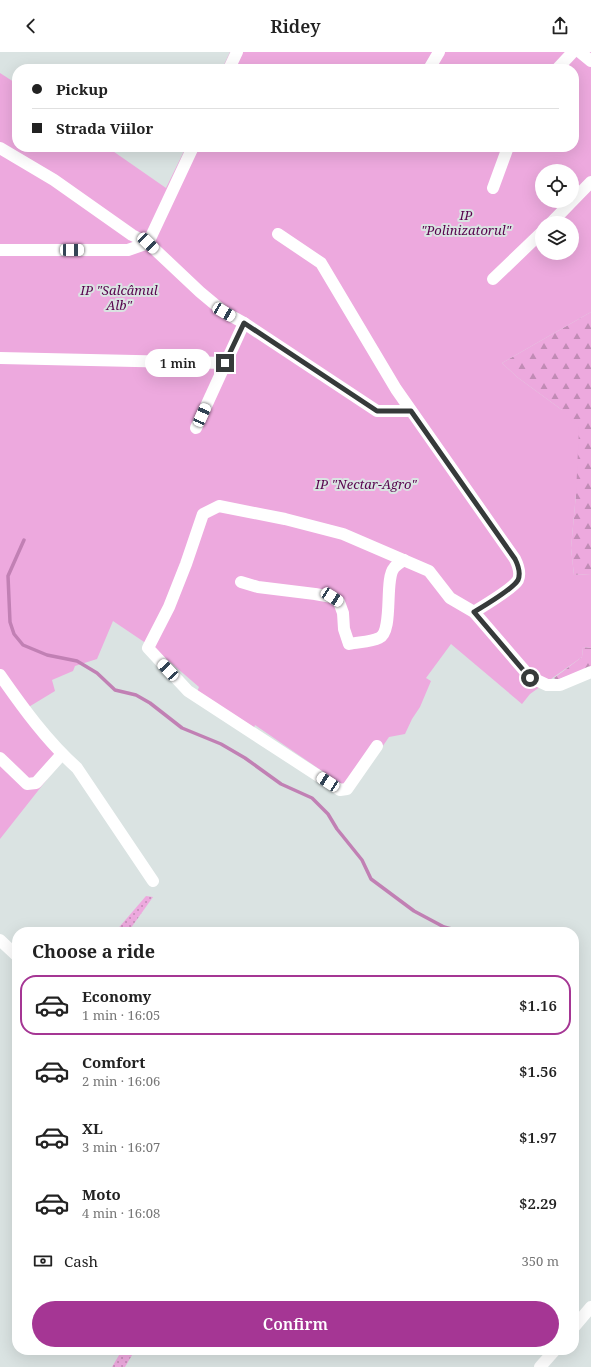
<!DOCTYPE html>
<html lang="en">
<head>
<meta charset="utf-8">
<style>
  body { margin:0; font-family:"Noto Serif",serif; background:#f6f6f6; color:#222; height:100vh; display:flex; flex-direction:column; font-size:15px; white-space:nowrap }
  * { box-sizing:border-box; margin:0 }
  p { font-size:13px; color:#767676 }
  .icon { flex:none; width:22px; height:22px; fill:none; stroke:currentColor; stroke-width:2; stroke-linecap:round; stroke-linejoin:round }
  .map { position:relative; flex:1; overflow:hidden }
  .sheet { position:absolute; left:12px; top:875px; width:567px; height:428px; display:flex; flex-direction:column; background:#fff; border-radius:16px; box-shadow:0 4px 16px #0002 }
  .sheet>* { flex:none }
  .banner { position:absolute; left:12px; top:12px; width:567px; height:88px; border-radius:16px; box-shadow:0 4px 16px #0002; display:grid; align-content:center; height:88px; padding:0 20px; background:#fff }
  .controls { position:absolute; left:535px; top:112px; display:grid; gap:8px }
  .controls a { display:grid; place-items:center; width:44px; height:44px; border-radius:50%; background:#fff; box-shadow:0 4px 16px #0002; font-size:20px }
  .end { position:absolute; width:18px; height:18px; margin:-9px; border:5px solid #363a3a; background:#fff; box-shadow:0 0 0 2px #fff }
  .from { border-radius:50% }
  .bubble { position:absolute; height:28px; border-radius:14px; background:#fff; box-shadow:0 4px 16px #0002; font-size:13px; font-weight:600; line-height:28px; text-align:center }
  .car { position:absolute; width:12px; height:24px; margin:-12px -6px; border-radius:5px; box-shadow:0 0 3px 1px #0007; background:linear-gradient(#fff 24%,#345 0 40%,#fff 0 76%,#345 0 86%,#fff 0) }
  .banner b { display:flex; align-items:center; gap:14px; height:38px; font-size:15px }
  .banner b+b { border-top:1px solid #e0e0e0 }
  .banner i { width:10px; height:10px; background:#222 }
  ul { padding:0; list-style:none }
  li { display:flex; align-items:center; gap:12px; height:60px; margin:0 8px 6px; padding:0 12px; border:2px solid transparent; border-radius:16px }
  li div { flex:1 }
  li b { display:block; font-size:15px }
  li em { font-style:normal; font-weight:600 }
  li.selected { border-color:#a53694 }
  li>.icon { width:36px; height:36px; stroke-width:1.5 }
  h2 { padding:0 20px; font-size:18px; line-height:48px }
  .pay { display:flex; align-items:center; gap:10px; height:44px; padding:0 20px; font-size:15px }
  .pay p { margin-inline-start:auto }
  .primary-button { display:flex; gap:8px; margin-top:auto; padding:8px 20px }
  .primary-button a { flex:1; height:46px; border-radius:24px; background:#a53694; color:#fff; font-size:16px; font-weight:600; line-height:46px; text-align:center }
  header { display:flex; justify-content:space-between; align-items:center; height:52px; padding:0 20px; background:#fff; font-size:18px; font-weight:600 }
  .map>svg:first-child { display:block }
  .grass { fill:url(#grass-dots) }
  .forest { fill:url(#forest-firs) }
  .garden { fill:#eda9de; fill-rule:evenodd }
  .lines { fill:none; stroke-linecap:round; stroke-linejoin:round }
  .stream { stroke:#c180b4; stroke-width:3.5 }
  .street { stroke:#fff; stroke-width:12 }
  .route { stroke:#363a3a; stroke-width:5 }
  .labels { text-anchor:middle; stroke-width:4; stroke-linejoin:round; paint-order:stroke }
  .park-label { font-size:13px; font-style:italic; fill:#57044d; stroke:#dae3e2 }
</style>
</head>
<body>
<header><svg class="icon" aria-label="back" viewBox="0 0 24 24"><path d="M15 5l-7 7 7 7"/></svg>Ridey<svg class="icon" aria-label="share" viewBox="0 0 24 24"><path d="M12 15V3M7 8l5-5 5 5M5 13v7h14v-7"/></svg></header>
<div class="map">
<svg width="591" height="1315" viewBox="0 0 591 1315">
  <defs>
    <pattern id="grass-dots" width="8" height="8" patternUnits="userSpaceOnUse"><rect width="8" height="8" fill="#eda9de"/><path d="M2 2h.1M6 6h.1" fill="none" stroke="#c18bb5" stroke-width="1.8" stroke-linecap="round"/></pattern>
    <pattern id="forest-firs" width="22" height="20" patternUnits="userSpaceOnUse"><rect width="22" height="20" fill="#eda9de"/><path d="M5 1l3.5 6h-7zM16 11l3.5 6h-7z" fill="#c18bb5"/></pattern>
  </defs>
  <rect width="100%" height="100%" fill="#dae3e2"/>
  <g class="grass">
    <path d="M 146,844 L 153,845 L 128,880 L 115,880 Z"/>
    <path d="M 122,1298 L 135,1298 L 125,1315 L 112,1315 Z"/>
  </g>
  <g class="forest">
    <path d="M 591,260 L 591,522 L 574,523 L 571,496 L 576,442 L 562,358 L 517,325 L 502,311 Z"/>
    <path d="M 583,595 L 591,596 L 591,615 L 557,628 L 554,626 L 582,605 Z"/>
  </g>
  <path class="garden" d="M 230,0 L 591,0 L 591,260 L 502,311 L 517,325 L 562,358 L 579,376 L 576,442 L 571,496 L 574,523 L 591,522 L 591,596 L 583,595 L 582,605 L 530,642 L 522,652 L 451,592 L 426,626 L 431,629 L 420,655 L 412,667 L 405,682 L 389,685 L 378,701 L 346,731 L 341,732 L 255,673 L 253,678 L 197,640 L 199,635 L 156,598 L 113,569 L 97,607 L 75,614 L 73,619 L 52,628 L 55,639 L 27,656 L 67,702 L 0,787 L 0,21 L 17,32 L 17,95 L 107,95 L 166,136 L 186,95 L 574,95 L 574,17 L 222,17 ZM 542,119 L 572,119 L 572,149 L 542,149 ZM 542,171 L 572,171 L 572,201 L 542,201 Z"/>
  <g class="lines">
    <path class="stream" d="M 24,488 L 8,524 L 10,570 L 14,582 L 23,593 L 47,603 L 77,609 L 97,621 L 115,638 L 136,643 L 150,651 L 182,676 L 221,692 L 245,706 L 281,732 L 312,746 L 328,762 L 337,777 L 362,808 L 371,827 L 414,859 L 444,875 L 463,880"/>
    <g class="street">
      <path d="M 580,0 L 591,9"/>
      <path d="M 229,17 L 237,0"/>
      <path d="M 429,17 L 439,0"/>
      <path d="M 557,17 L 573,0"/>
      <path d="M 0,96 L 54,128 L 132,183 L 148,191 L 200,240 L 224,260 L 244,271 L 377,359 L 411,359"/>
      <path d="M 493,136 L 508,95"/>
      <path d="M 551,171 L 591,130"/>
      <path d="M 278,182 L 321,211 L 396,337 L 515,507 C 518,513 521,521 518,528 C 513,537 483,554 474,560"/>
      <path d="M 0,198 L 128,198 L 148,191 L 193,95"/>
      <path d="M 493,227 L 542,180"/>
      <path d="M 0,306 L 225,311"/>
      <path d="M 196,376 L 244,271"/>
      <path d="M 241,530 L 258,535 L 315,542 L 332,545 L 339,550 L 343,561 L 344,577 L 349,592 C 358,590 371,590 379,586 C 394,580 384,527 394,516 C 396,513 401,510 404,508"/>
      <path d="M 0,623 C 23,656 47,689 77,716 L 153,829"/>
      <path d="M 377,694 L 347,737 L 340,738 L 188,639 L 148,596 L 169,555 L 186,512 L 203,462 L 219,454 L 285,467 L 343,482 L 429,519 L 450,546 L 474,560 L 530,625 L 547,633 L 560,633 L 591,620"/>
      <path d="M 0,706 L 27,732 L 36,731 L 62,702"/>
      <path d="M 0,888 L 17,904"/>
      <path d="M 574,1275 L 591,1255"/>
      <path d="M 540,1315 L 555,1298"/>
    </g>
  </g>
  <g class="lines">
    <path class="route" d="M 225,311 L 244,271 L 377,359 L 411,359 L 515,507 C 518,513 521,521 518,528 C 513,537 484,554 474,560 L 530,626"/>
  </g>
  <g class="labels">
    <g class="park-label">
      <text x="466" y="168">IP<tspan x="466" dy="15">"Polinizatorul"</tspan></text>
      <text x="119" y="243">IP "Salcâmul<tspan x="119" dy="15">Alb"</tspan></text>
      <text x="366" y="437">IP "Nectar-Agro"</text>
    </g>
  </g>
</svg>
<div class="controls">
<a><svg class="icon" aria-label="locate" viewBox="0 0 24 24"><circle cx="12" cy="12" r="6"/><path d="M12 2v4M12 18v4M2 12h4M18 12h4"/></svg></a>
<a><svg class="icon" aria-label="layers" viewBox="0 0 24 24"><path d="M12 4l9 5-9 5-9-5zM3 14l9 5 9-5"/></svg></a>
</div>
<i class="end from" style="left:530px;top:626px"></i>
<i class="end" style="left:225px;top:311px"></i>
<div class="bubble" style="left:145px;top:297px;width:66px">1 min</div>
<i class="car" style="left:148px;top:191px;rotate:134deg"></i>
<i class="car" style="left:72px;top:198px;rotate:90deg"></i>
<i class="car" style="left:224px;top:260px;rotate:120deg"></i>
<i class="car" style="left:202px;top:363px;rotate:24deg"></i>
<i class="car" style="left:332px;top:545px;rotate:123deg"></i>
<i class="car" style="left:168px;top:618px;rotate:317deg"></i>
<i class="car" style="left:328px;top:730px;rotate:303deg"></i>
<div class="banner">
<b><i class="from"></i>Pickup</b>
<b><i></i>Strada Viilor</b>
</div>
<section class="sheet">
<h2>Choose a ride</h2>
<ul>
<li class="selected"><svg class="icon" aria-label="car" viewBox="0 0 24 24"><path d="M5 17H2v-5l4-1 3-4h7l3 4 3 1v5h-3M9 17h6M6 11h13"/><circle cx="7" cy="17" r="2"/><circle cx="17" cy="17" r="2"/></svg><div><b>Economy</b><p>1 min · 16:05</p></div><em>$1.16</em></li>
<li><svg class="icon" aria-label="car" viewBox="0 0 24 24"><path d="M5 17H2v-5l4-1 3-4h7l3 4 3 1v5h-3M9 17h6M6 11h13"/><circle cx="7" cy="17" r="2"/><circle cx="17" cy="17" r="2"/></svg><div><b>Comfort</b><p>2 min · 16:06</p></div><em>$1.56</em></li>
<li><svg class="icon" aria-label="car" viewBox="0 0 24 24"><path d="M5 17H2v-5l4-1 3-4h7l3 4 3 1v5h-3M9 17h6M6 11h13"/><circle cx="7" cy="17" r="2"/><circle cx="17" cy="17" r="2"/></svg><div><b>XL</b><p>3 min · 16:07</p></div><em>$1.97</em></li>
<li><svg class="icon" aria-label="car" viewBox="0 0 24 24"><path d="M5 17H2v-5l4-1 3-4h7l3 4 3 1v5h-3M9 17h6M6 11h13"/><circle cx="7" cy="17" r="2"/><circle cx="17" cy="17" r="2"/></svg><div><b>Moto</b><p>4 min · 16:08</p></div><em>$2.29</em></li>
</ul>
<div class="pay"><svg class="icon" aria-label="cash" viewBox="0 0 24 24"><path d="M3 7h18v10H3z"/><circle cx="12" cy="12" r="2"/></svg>Cash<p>350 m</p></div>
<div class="primary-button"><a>Confirm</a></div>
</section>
</div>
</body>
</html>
